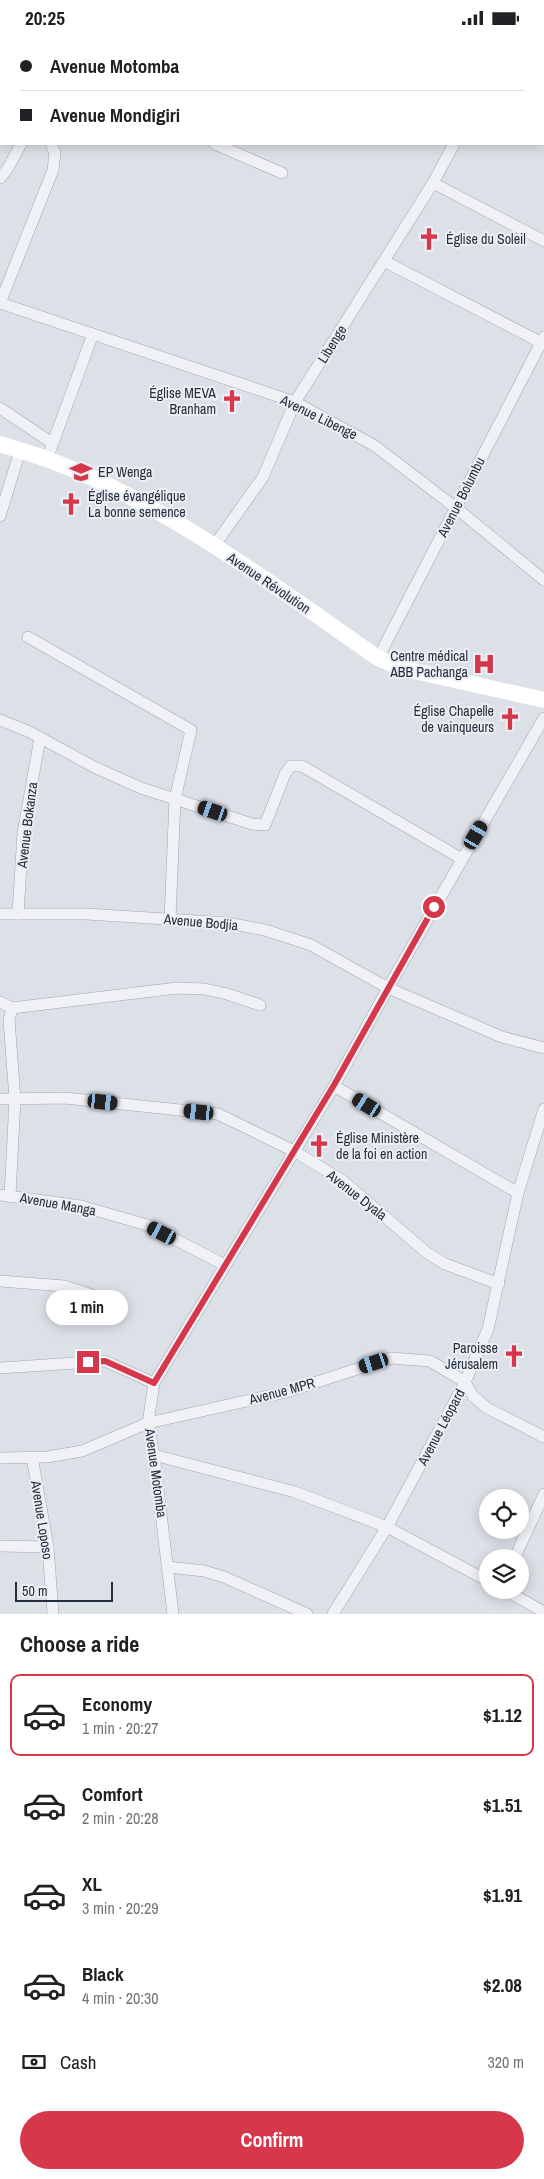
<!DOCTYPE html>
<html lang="en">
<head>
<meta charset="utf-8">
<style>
  body { margin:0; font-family:"Archivo Narrow",sans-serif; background:#f2f2f2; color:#202124; height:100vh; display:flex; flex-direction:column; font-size:19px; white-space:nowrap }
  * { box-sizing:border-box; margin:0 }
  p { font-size:16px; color:#757577 }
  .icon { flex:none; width:28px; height:28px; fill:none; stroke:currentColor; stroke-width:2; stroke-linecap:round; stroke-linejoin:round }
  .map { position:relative; height:1579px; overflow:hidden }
  .drawer { display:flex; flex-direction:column; background:#fff; flex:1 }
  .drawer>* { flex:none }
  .guide { position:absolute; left:0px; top:0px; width:545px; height:110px; box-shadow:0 2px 12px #0003; display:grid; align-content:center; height:110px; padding:0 20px; background:#fff }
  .tools { position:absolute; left:479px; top:1454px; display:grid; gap:10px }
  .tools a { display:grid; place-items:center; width:50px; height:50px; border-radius:50%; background:#fff; box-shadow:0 2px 12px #0003; font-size:25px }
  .scale { position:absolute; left:15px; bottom:12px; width:98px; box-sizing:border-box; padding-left:5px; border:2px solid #252e3e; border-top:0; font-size:14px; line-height:18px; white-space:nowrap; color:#252e3e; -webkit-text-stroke:4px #ebeff5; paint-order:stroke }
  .end { position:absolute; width:22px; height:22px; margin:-11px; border:6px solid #d6374b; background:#fff; box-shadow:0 0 0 2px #fff }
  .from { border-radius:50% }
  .bubble { position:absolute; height:35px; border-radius:18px; background:#fff; box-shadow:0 2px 12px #0003; font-size:16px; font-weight:700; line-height:35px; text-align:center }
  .car { position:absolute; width:15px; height:30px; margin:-15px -8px; border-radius:6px; box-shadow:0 0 4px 1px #0007; background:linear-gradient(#222 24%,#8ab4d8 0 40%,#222 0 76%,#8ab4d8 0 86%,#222 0) }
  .guide b { display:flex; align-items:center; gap:18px; height:48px; font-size:19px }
  .guide b+b { border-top:1px solid #e0e0e0 }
  .guide i { width:12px; height:12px; background:#202124 }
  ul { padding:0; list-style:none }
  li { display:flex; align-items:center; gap:15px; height:82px; margin:0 10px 8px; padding:0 10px; border:2px solid transparent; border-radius:10px }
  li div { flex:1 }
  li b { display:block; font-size:19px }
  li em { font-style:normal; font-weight:700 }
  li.current { border-color:#d6374b }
  li>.icon { width:45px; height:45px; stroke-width:1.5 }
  h2 { padding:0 20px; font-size:22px; line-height:60px }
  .pay { display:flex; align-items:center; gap:12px; height:55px; padding:0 20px; font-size:19px }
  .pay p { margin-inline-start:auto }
  .button { display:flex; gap:10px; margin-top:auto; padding:10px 20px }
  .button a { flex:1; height:58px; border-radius:30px; background:#d6374b; color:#fff; font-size:20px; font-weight:700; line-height:58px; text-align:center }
  .status { display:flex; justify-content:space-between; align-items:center; height:35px; padding:0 25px; background:#fff; direction:ltr }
  .status svg { height:14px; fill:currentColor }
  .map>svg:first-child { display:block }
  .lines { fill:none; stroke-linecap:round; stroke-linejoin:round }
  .street-casing { stroke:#a1a7b1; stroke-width:12 }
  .street { stroke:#eff1f5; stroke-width:11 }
  .secondary { stroke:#fff; stroke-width:16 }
  .route { stroke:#d6374b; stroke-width:6 }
  .labels { text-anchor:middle; stroke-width:4; stroke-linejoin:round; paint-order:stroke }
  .poi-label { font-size:14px; fill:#252e3e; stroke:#ebeff5; text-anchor:start }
  .street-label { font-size:14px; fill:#252e3e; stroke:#ebeff5 }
</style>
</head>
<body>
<div class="status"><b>20:25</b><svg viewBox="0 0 49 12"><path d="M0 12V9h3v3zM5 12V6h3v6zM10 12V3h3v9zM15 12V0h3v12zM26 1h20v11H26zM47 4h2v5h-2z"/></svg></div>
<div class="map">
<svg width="544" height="1579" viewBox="0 0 544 1579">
  <rect width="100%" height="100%" fill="#dce0e7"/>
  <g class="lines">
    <defs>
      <g id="street">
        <path d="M 345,0 L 347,1"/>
        <path d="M 80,1 L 81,0"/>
        <path d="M 419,1 L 420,0"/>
        <path d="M 513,1 L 514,0"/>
        <path d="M 0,74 L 1,74"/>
        <path d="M 215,109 L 282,138"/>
        <path d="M 0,143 L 8,133 L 21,109"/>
        <path d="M 433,148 L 544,206"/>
        <path d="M 384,226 L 544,309"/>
        <path d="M 0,268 L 295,367 L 375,411 L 456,473 L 544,545"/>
        <path d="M 0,268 L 53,135 L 55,118 L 51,109"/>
        <path d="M 0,373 L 52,408"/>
        <path d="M 47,424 L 93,299"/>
        <path d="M 0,481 L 20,416"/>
        <path d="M 214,511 L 263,442 L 295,367 L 433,148 L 454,109"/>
        <path d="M 28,602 L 191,695 L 175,764 L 170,884"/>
        <path d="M 378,623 L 544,302"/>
        <path d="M 0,685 L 30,697 L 94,732 L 141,753 L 252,789 L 265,790 L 285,739 L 291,731 L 302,731 L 462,824"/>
        <path d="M 0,879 L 87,879 L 228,888 L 265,895 L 311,910 L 388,953 L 502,1002 L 544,1013"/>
        <path d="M 18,879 L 23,798 L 40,703"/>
        <path d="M 0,967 L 12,973"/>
        <path d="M 12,973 L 177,953 L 205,954 L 227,959 L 260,970"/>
        <path d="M 334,1051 L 518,1158"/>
        <path d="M 0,1064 L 65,1063 L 218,1079 L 294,1116 L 343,1146 L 426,1217 L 445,1229 L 499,1249"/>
        <path d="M 0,1160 L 81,1171 L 147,1190 L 225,1230"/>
        <path d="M 10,1161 L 15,1064 L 9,985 L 12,973"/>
        <path d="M 0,1246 L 64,1251 L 105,1264"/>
        <path d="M 0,1333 L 105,1326 L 154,1348"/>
        <path d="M 154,1420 L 295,1457 L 387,1492 L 488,1546"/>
        <path d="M 32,1422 L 48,1512 L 53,1579"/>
        <path d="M 0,1423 L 47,1422 L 82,1416 L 148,1388 L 286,1357 L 391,1323 L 430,1326 L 465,1347 L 473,1361 L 487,1373 L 544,1402"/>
        <path d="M 0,1511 L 48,1512"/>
        <path d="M 515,1522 L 544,1459"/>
        <path d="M 168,1532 L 204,1536 L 224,1542 L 307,1579"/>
        <path d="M 505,1555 L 544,1577"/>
        <path d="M 173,1579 L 154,1420 L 148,1388 L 154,1348 L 334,1051 L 388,953 L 544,683"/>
        <path d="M 333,1579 L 387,1492 L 465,1347 L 488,1294 L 518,1158 L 544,1074"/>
      </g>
    </defs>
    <use href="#street" class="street-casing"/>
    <use href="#street" class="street"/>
    <path class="secondary" d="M 0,409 C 16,414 32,419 47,424 C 167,469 274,551 378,623 L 401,633 L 544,665"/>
  </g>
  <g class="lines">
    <path class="route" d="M 88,1327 L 105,1326 L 154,1348 L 334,1050 L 434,872"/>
  </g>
  <defs>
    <symbol id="church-bare" viewBox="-9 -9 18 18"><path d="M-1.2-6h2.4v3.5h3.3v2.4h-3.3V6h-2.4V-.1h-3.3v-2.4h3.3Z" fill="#d6374b" stroke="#ebeff5" stroke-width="2.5" paint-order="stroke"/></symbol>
    <symbol id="school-bare" viewBox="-9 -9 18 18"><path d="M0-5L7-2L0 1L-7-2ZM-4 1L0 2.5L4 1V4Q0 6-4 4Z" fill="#d6374b" stroke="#ebeff5" stroke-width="2.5" paint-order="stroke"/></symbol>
    <symbol id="hospital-bare" viewBox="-9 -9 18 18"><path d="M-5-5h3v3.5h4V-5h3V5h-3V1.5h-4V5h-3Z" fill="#d6374b" stroke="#ebeff5" stroke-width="2.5" paint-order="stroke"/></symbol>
  </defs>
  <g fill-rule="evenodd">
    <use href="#church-bare" x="413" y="188" width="32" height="32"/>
    <use href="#church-bare" x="216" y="350" width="32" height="32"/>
    <use href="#school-bare" x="65" y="421" width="32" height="32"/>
    <use href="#church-bare" x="55" y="453" width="32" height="32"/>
    <use href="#hospital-bare" x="468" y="613" width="32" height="32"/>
    <use href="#church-bare" x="494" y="668" width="32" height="32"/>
    <use href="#church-bare" x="303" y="1095" width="32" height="32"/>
    <use href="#church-bare" x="498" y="1305" width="32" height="32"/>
  </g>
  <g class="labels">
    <g class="poi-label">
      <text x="446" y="209">Église du Soleil</text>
      <text x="216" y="363" text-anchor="end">Église MEVA<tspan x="216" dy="16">Branham</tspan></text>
      <text x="98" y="442">EP Wenga</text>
      <text x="88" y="466">Église évangélique<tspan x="88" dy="16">La bonne semence</tspan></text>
      <text x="468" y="626" text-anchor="end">Centre médical<tspan x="468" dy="16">ABB Pachanga</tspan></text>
      <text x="494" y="681" text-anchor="end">Église Chapelle<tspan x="494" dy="16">de vainqueurs</tspan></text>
      <text x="336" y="1108">Église Ministère<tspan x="336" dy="16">de la foi en action</tspan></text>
      <text x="498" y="1318" text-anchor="end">Paroisse<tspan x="498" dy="16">Jérusalem</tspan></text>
    </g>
    <g class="street-label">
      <text transform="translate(332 309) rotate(-58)" y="5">Libenge</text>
      <text transform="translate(319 382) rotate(26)" y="5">Avenue Libenge</text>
      <text transform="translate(461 462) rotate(-63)" y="5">Avenue Bolumbu</text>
      <text transform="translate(269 548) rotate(34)" y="5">Avenue Révolution</text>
      <text transform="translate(27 790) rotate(-83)" y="5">Avenue Bokanza</text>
      <text transform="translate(201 887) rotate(5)" y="5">Avenue Bodjia</text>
      <text transform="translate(357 1160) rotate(38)" y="5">Avenue Dyala</text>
      <text transform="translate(58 1169) rotate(10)" y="5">Avenue Manga</text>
      <text transform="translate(282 1356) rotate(-15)" y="5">Avenue MPR</text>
      <text transform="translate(441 1392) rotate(-62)" y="5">Avenue Léopard</text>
      <text transform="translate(156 1438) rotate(82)" y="5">Avenue Motomba</text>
      <text transform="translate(42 1485) rotate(81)" y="5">Avenue Loposo</text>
    </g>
  </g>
</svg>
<div class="tools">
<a><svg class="icon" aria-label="locate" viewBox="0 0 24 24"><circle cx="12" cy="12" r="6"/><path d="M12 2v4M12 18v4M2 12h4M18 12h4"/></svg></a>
<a><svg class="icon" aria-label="layers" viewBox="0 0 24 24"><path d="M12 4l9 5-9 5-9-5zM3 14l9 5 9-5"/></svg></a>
</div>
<div class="scale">50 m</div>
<i class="end from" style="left:434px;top:872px"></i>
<i class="end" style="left:88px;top:1327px"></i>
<div class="bubble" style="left:46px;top:1255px;width:82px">1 min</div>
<i class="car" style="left:213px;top:776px;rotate:289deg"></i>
<i class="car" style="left:476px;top:800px;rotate:30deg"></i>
<i class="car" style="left:103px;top:1067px;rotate:96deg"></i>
<i class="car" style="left:367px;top:1070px;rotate:301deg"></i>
<i class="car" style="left:199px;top:1077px;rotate:276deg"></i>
<i class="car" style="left:162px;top:1198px;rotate:297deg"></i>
<i class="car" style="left:374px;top:1328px;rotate:252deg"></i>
<div class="guide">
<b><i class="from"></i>Avenue Motomba</b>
<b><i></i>Avenue Mondigiri</b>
</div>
</div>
<section class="drawer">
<h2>Choose a ride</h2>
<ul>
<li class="current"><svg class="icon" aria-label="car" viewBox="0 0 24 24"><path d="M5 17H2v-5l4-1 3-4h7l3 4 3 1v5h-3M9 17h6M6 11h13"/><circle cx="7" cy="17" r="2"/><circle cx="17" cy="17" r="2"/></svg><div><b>Economy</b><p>1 min · 20:27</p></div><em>$1.12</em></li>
<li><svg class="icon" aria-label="car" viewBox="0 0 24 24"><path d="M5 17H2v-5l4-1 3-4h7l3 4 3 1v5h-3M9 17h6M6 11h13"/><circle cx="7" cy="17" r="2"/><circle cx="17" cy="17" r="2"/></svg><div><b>Comfort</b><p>2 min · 20:28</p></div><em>$1.51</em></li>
<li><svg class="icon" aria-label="car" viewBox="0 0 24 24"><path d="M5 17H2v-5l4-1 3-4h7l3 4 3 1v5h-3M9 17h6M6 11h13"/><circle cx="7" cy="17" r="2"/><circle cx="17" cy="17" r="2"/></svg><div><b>XL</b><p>3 min · 20:29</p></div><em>$1.91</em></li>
<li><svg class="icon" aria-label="car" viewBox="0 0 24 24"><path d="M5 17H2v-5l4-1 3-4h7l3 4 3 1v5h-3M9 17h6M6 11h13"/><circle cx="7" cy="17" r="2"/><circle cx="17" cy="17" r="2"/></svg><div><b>Black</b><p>4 min · 20:30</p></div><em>$2.08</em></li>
</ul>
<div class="pay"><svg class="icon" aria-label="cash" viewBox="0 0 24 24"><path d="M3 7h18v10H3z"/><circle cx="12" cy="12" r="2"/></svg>Cash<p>320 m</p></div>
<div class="button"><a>Confirm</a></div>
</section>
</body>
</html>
